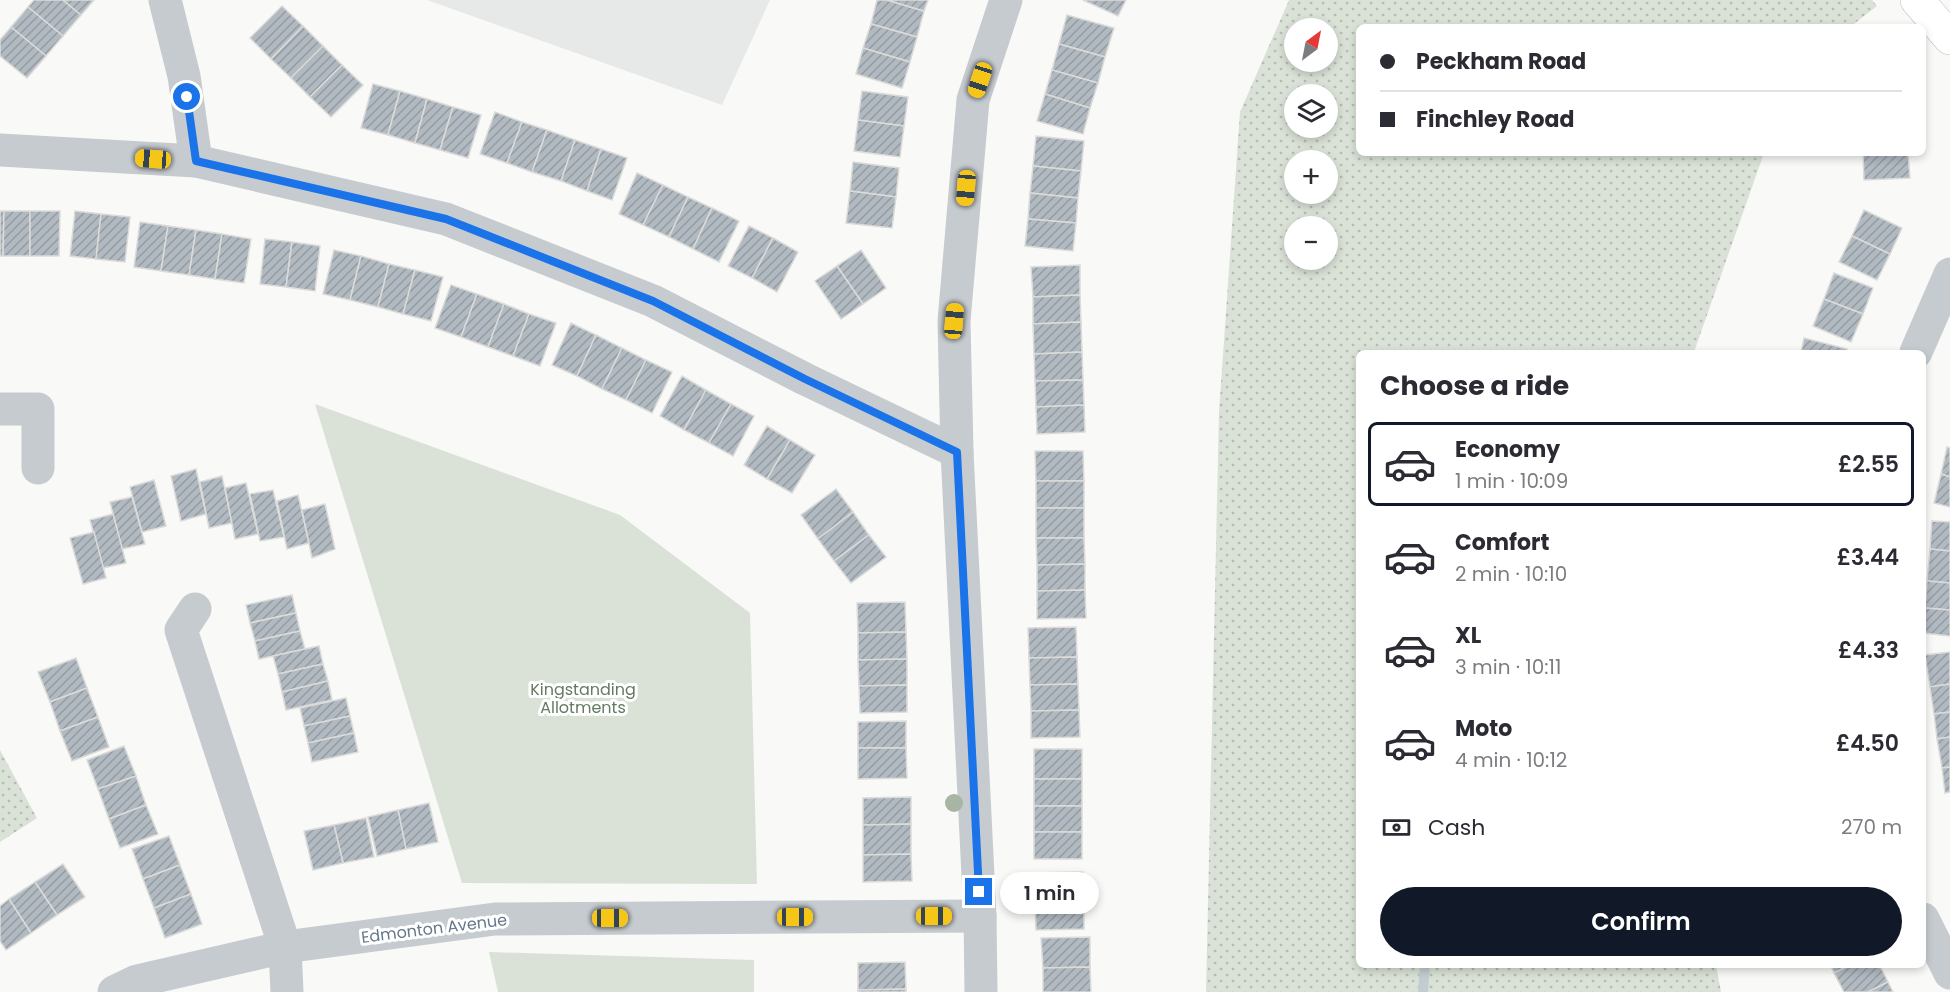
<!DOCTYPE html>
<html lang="en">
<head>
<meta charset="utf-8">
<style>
  body { margin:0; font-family:Poppins,sans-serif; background:#f2f2f3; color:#2b2b33; height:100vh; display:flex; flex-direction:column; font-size:22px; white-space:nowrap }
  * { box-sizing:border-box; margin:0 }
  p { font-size:20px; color:#7c7c81 }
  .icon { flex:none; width:33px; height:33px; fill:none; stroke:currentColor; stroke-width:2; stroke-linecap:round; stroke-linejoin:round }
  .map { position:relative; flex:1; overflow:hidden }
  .panel { position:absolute; left:1356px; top:350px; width:570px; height:618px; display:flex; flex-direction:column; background:#fff; border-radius:9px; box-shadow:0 3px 9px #0003 }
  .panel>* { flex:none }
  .banner { position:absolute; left:1356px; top:24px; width:570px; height:132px; border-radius:9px; box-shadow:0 3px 9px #0003; display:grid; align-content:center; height:132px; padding:0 24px; background:#fff }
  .needle { width:39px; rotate:32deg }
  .buttons { position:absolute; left:1284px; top:18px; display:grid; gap:12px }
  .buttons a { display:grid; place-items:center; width:54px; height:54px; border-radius:50%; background:#fff; box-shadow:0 3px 9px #0003; font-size:30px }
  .end { position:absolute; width:27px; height:27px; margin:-14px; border:8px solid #1a73e8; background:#fff; box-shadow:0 0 0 3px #fff }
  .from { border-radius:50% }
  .bubble { position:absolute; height:42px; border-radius:21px; background:#fff; box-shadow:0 3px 9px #0003; font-size:20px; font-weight:600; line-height:42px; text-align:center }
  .car { position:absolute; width:18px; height:36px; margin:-18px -9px; border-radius:8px; box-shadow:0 0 4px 2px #0007; background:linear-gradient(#f5c518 24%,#345 0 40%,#f5c518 0 76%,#345 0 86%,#f5c518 0) }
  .banner b { display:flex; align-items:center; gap:21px; height:57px; font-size:22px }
  .banner b+b { border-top:2px solid #e1e1e2 }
  .banner i { width:15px; height:15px; background:#2b2b33 }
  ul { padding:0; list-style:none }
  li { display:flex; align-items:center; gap:18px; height:84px; margin:0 12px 9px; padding:0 12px; border:3px solid transparent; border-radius:9px }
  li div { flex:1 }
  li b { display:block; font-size:22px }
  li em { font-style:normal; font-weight:600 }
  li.selected { border-color:#111827 }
  li>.icon { width:54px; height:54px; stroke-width:1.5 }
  h2 { padding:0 24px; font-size:27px; line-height:72px }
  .pay { display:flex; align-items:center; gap:15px; height:66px; padding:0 24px; font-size:22px }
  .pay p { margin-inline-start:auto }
  .primary-button { display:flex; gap:12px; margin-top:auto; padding:12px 24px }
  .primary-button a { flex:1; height:69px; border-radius:36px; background:#111827; color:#fff; font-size:24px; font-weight:600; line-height:69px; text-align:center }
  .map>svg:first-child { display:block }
  .built { fill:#e7e8e8 }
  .park { fill:url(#park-dots); fill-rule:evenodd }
  .garden { fill:#dae2d7 }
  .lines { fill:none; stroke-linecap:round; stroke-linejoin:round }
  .stream { stroke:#c2cdd2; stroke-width:10 }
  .building { fill:url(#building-hatch); stroke:#dbdbd9; stroke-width:1.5 }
  .major-casing { stroke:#bcc0c4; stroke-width:34 }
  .minor { stroke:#c6cbcf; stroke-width:33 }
  .major { stroke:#fff; stroke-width:33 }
  .tree { fill:#a8b4a4 }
  .route { stroke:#1a73e8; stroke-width:8 }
  .labels { text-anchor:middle; stroke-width:6; stroke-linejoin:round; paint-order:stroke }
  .park-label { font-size:16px; fill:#657b61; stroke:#fff }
  .street-label { font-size:16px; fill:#65788b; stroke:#fff }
</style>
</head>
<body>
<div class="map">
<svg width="1950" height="992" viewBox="0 0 1950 992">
  <defs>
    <pattern id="park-dots" width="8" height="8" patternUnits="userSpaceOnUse" patternTransform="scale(1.5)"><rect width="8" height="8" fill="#dae2d7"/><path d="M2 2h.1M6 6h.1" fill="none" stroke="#b4bcb4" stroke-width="1.8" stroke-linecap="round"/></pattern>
    <pattern id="building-hatch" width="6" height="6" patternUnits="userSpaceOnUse" patternTransform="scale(1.5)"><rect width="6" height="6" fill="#b1b9c1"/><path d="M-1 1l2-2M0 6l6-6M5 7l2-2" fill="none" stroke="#949ba3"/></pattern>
  </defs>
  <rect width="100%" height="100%" fill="#f9f9f7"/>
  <path class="built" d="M 427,0 L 770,0 L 722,105 Z"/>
  <g class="park">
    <path d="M 1289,0 L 1872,0 L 1877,6 L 1850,27 L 1359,27 L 1359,153 L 1764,153 L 1694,352 L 1359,352 L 1359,964 L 1716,965 L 1721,992 L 1206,992 L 1219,412 L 1240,112 ZM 1294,28 L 1328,28 L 1328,62 L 1294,62 ZM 1294,94 L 1328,94 L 1328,128 L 1294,128 ZM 1294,160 L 1328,160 L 1328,194 L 1294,194 ZM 1294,226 L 1328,226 L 1328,260 L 1294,260 Z"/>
    <path d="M 0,750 L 37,818 L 0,842 Z"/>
  </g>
  <g class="garden">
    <path d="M 315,404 L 620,515 L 750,613 L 757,884 L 462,883 Z"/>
    <path d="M 489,952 L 754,960 L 754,992 L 498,992 Z"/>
  </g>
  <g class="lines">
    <path class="stream" d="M 1423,992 L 1425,964"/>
  </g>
  <g class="building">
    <path d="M 34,0 L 63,0 L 81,15 L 63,36 L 28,7 Z"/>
    <path d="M 63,0 L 94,0 L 81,15 Z"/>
    <path d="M 877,0 L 887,0 L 924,11 L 917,37 L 871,24 Z"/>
    <path d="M 887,0 L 928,0 L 924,11 Z"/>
    <path d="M 1083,0 L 1126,0 L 1118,16 Z"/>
    <path d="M 282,6 L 303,26 L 271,59 L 250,38 Z"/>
    <path d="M 28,7 L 63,36 L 46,56 L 11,27 Z"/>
    <path d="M 1067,15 L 1114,28 L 1105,57 L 1059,44 Z"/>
    <path d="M 871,24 L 917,37 L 910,62 L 863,48 Z"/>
    <path d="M 303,26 L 323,46 L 291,78 L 271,59 Z"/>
    <path d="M 11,27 L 46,56 L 27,78 L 0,56 L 0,40 Z"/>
    <path d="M 1059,44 L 1105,57 L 1098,83 L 1052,70 Z"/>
    <path d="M 323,46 L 342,65 L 310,97 L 291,78 Z"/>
    <path d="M 863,48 L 910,62 L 902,88 L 856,74 Z"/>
    <path d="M 342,65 L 363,85 L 331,117 L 310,97 Z"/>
    <path d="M 1052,70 L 1098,83 L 1090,108 L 1045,94 Z"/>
    <path d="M 373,84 L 400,91 L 388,135 L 361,128 Z"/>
    <path d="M 400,91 L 427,99 L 415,143 L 388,135 Z"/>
    <path d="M 862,91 L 908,97 L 904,126 L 858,120 Z"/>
    <path d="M 1045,94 L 1090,108 L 1083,134 L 1037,121 Z"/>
    <path d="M 427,99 L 453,107 L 440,150 L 415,143 Z"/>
    <path d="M 453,107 L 481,115 L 468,158 L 440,150 Z"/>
    <path d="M 495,112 L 522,122 L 507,163 L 480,154 Z"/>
    <path d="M 858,120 L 904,126 L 900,157 L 854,151 Z"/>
    <path d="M 522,122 L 547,130 L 532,172 L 507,163 Z"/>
    <path d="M 547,130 L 575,140 L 561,181 L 532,172 Z"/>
    <path d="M 1036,136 L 1084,141 L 1081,171 L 1033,166 Z"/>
    <path d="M 575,140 L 601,149 L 587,191 L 561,181 Z"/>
    <path d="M 601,149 L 627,158 L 612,200 L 587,191 Z"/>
    <path d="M 1863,153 L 1908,153 L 1910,178 L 1864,180 Z"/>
    <path d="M 853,162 L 899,168 L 896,197 L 850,191 Z"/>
    <path d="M 1033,166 L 1081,171 L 1078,198 L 1030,193 Z"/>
    <path d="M 637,173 L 663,185 L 643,225 L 619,214 Z"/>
    <path d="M 663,185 L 688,197 L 669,237 L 643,225 Z"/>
    <path d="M 850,191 L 896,197 L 892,228 L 846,223 Z"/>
    <path d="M 1030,193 L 1078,198 L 1076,223 L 1028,219 Z"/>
    <path d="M 688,197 L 712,208 L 693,249 L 669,237 Z"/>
    <path d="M 712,208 L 739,221 L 719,262 L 693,249 Z"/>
    <path d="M 1864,210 L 1902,228 L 1890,254 L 1852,236 Z"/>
    <path d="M 0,211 L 4,211 L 3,256 L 0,256 Z"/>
    <path d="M 4,211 L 30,211 L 30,256 L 3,256 Z"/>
    <path d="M 30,211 L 60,211 L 59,256 L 30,256 Z"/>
    <path d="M 75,211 L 101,214 L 96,259 L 70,256 Z"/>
    <path d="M 101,214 L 130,217 L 125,262 L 96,259 Z"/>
    <path d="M 1028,219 L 1076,223 L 1073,251 L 1025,246 Z"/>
    <path d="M 140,222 L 168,226 L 161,271 L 134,267 Z"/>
    <path d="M 168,226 L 196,230 L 189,275 L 161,271 Z"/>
    <path d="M 749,226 L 773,238 L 752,278 L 728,266 Z"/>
    <path d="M 196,230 L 222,234 L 215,279 L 189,275 Z"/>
    <path d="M 222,234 L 251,239 L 244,283 L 215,279 Z"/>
    <path d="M 1852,236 L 1890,254 L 1877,280 L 1839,262 Z"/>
    <path d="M 773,238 L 798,252 L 777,292 L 752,278 Z"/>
    <path d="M 265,239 L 292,242 L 286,287 L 260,284 Z"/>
    <path d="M 292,242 L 320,246 L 315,291 L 286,287 Z"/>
    <path d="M 334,250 L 361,256 L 350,300 L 323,294 Z"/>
    <path d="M 861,250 L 886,288 L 863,304 L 837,266 Z"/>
    <path d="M 361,256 L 389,264 L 378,307 L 350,300 Z"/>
    <path d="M 389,264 L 415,270 L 403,314 L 378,307 Z"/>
    <path d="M 1080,265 L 1080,295 L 1033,297 L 1031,267 Z"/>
    <path d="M 837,266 L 863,304 L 841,319 L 815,281 Z"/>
    <path d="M 415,270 L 443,277 L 431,321 L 403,314 Z"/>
    <path d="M 1834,273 L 1873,288 L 1863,314 L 1824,299 Z"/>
    <path d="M 451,285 L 477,294 L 461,337 L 435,328 Z"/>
    <path d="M 477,294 L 504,304 L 488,347 L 461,337 Z"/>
    <path d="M 1080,295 L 1081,322 L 1033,324 L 1033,297 Z"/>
    <path d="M 1824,299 L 1863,314 L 1851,342 L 1813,326 Z"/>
    <path d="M 504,304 L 529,314 L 513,356 L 488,347 Z"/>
    <path d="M 529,314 L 556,323 L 540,366 L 513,356 Z"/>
    <path d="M 1081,322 L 1082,352 L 1034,354 L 1033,324 Z"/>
    <path d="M 571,323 L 596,335 L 577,376 L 552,365 Z"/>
    <path d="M 596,335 L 622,348 L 602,389 L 577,376 Z"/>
    <path d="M 1804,338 L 1847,349 L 1846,352 L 1801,352 Z"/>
    <path d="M 622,348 L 646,360 L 626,400 L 602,389 Z"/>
    <path d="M 1082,352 L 1083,380 L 1035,381 L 1034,354 Z"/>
    <path d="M 646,360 L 672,372 L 652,413 L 626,400 Z"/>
    <path d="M 682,376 L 706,390 L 684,430 L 660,416 Z"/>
    <path d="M 1083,380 L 1084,405 L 1036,407 L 1035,381 Z"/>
    <path d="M 706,390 L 731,404 L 709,443 L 684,430 Z"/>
    <path d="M 731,404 L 754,416 L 733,456 L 709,443 Z"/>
    <path d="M 1084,405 L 1085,432 L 1037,434 L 1036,407 Z"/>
    <path d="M 767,426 L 790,440 L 767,479 L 744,465 Z"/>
    <path d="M 790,440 L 815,455 L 792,493 L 767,479 Z"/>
    <path d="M 1947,447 L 1950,448 L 1950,477 L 1941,474 Z"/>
    <path d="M 1035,451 L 1083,451 L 1084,481 L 1036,481 Z"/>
    <path d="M 196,469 L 206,514 L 181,521 L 171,476 Z"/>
    <path d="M 1941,474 L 1950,477 L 1950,507 L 1934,503 Z"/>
    <path d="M 222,476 L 232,523 L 209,528 L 200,482 Z"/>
    <path d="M 154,480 L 166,526 L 142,532 L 130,487 Z"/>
    <rect x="1036" y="481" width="48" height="27"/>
    <path d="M 246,483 L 258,534 L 235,539 L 225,488 Z"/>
    <path d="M 836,489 L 853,512 L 818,539 L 801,515 Z"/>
    <path d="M 273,490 L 284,537 L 260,541 L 250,494 Z"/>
    <path d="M 298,495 L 309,543 L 287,549 L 277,501 Z"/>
    <path d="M 132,497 L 145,544 L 122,549 L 110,502 Z"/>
    <path d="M 325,504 L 335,549 L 312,558 L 302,510 Z"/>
    <rect x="1036" y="508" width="48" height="30"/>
    <path d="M 853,512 L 869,535 L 834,561 L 818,539 Z"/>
    <path d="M 113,514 L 126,563 L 103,568 L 90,520 Z"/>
    <path d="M 1932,521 L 1950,522 L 1950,551 L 1930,549 Z"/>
    <path d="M 94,532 L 106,578 L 83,584 L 70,538 Z"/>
    <path d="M 869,535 L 886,557 L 851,583 L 834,561 Z"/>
    <path d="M 1036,538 L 1084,538 L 1085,564 L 1037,565 Z"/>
    <path d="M 1930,549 L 1950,551 L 1950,583 L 1927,581 Z"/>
    <path d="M 1085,564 L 1085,590 L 1037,591 L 1037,565 Z"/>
    <path d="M 1927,581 L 1950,583 L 1950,610 L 1925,608 Z"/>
    <path d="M 1085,590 L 1086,618 L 1037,619 L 1037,591 Z"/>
    <path d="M 292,595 L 296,613 L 250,623 L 246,605 Z"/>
    <path d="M 905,602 L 906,632 L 858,633 L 857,603 Z"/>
    <path d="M 1925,608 L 1950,610 L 1950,636 L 1923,633 Z"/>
    <path d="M 296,613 L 300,631 L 255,641 L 250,623 Z"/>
    <path d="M 1076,627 L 1077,657 L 1029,658 L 1028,628 Z"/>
    <path d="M 300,631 L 305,649 L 259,659 L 255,641 Z"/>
    <path d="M 906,632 L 907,659 L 858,660 L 858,633 Z"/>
    <path d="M 319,646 L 323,664 L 278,674 L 273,656 Z"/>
    <path d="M 1950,652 L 1950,684 L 1930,687 L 1925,655 Z"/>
    <path d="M 1077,657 L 1078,684 L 1030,685 L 1029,658 Z"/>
    <path d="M 76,658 L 87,688 L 50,702 L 38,672 Z"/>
    <path d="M 907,659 L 907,685 L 859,686 L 858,660 Z"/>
    <path d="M 323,664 L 328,681 L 282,692 L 278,674 Z"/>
    <path d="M 328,681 L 332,700 L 286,710 L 282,692 Z"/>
    <path d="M 1078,684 L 1079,710 L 1031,711 L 1030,685 Z"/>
    <path d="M 1950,684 L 1950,712 L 1934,714 L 1930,687 Z"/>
    <path d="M 907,685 L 907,712 L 860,713 L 859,686 Z"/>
    <path d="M 87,688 L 98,717 L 60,731 L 50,702 Z"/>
    <path d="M 346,698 L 350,716 L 304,726 L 300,708 Z"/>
    <path d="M 1079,710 L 1080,737 L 1031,738 L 1031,711 Z"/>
    <path d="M 1950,712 L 1950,737 L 1937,739 L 1934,714 Z"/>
    <path d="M 350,716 L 354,733 L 308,743 L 304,726 Z"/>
    <path d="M 98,717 L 109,747 L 72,761 L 60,731 Z"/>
    <path d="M 906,721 L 906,748 L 858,748 L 858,722 Z"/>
    <path d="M 354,733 L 358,752 L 312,762 L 308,743 Z"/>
    <path d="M 1950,737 L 1950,767 L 1942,768 L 1937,739 Z"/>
    <path d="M 124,746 L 136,776 L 98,789 L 87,760 Z"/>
    <path d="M 858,748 L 906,748 L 907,778 L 858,779 Z"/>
    <rect x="1034" y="749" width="48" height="30"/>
    <path d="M 1950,767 L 1950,792 L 1945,793 L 1942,768 Z"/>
    <path d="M 136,776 L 146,805 L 109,819 L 98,789 Z"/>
    <rect x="1034" y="779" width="48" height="27"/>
    <path d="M 911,797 L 911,824 L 863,825 L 863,798 Z"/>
    <path d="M 429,803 L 438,842 L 406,849 L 398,810 Z"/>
    <path d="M 146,805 L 158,834 L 120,848 L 109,819 Z"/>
    <rect x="1034" y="806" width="48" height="26"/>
    <path d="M 398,810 L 406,849 L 377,856 L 368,817 Z"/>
    <path d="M 366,818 L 374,857 L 343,863 L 334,825 Z"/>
    <path d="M 911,824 L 911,854 L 863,855 L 863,825 Z"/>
    <path d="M 334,825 L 343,863 L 313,870 L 304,831 Z"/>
    <rect x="1034" y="832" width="48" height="27"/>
    <path d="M 169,836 L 180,865 L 143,879 L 132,849 Z"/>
    <path d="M 911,854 L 912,881 L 863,882 L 863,855 Z"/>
    <path d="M 63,864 L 85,897 L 57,915 L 35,882 Z"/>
    <path d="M 180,865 L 191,894 L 154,908 L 143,879 Z"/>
    <path d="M 1083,872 L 1084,899 L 1035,900 L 1036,873 Z"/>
    <path d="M 35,882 L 57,915 L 31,933 L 9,899 Z"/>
    <path d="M 191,894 L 202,924 L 165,938 L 154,908 Z"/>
    <path d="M 9,899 L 31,933 L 6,950 L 0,941 L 0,906 Z"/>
    <path d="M 1084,899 L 1084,929 L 1036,930 L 1035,900 Z"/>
    <path d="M 1090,937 L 1090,967 L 1043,968 L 1041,938 Z"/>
    <path d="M 905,962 L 906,989 L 858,990 L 858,963 Z"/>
    <path d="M 1830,964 L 1852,964 L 1834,973 Z"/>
    <path d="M 1852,964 L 1879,964 L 1888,982 L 1868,992 L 1844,992 L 1834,973 Z"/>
    <path d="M 1090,967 L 1091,992 L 1043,992 L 1043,968 Z"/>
    <path d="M 1888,982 L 1893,992 L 1868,992 Z"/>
    <path d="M 906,989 L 906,992 L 858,992 L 858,990 Z"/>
  </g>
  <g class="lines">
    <defs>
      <path id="major" d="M 1917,0 L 1950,38"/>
    </defs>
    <use href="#major" class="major-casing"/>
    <g class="minor">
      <path d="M 165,0 L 184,76 L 196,161"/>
      <path d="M 0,150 L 196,161 L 446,219 L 653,301 L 805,379 L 957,452"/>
      <path d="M 1916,352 L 1950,274"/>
      <path d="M 0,409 L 38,409 L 38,468"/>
      <path d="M 195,609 L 181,630 L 285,947 L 287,992"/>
      <path d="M 1923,919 L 1950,973"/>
      <path d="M 114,992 L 137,981 L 285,947 L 495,919 L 980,916"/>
      <path d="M 981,992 L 980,916 L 957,452 L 954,321 L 973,100 L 1006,0"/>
    </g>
    <use href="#major" class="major"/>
  </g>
  <circle class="tree" cx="954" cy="803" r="9"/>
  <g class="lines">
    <path class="route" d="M 187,97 L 196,161 L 446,219 L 653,301 L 805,379 L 957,452 L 979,892"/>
  </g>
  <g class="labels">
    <g class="park-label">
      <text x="583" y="695">Kingstanding<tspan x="583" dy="18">Allotments</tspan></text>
    </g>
    <g class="street-label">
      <text transform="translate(434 928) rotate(-7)" y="6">Edmonton Avenue</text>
    </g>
  </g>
</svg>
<div class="buttons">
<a><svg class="needle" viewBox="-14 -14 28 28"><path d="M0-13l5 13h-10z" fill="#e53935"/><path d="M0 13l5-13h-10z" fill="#7c7c81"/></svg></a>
<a><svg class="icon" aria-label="layers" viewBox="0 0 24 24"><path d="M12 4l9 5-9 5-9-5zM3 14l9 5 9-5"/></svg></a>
<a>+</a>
<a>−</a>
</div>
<i class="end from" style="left:187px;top:97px"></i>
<i class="end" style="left:979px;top:892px"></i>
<div class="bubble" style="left:1000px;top:872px;width:99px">1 min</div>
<i class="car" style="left:980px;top:80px;rotate:198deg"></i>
<i class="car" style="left:153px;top:159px;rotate:274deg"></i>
<i class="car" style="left:966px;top:188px;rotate:185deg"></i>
<i class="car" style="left:954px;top:321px;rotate:5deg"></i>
<i class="car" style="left:934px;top:916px;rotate:90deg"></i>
<i class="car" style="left:795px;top:917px;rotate:90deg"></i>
<i class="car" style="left:610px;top:918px;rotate:90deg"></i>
<div class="banner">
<b><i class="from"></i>Peckham Road</b>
<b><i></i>Finchley Road</b>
</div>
<section class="panel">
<h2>Choose a ride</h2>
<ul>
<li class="selected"><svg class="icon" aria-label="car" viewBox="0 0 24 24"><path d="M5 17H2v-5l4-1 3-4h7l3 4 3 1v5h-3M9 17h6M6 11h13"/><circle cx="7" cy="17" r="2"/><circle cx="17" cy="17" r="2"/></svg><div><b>Economy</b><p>1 min · 10:09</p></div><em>£2.55</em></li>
<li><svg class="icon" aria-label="car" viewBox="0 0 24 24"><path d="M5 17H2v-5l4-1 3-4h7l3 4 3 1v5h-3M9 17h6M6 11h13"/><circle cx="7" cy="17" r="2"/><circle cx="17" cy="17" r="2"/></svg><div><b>Comfort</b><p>2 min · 10:10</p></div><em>£3.44</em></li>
<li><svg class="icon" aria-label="car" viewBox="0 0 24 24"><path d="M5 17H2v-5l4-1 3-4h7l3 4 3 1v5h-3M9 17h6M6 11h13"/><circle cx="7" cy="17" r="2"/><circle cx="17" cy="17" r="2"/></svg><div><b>XL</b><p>3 min · 10:11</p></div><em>£4.33</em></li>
<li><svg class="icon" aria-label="car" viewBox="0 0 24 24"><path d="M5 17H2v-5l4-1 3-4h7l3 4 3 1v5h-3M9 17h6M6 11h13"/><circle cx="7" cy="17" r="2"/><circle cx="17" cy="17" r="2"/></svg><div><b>Moto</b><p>4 min · 10:12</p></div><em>£4.50</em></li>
</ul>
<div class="pay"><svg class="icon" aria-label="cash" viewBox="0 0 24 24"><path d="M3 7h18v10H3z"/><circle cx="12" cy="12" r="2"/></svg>Cash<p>270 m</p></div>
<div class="primary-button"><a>Confirm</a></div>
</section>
</div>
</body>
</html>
